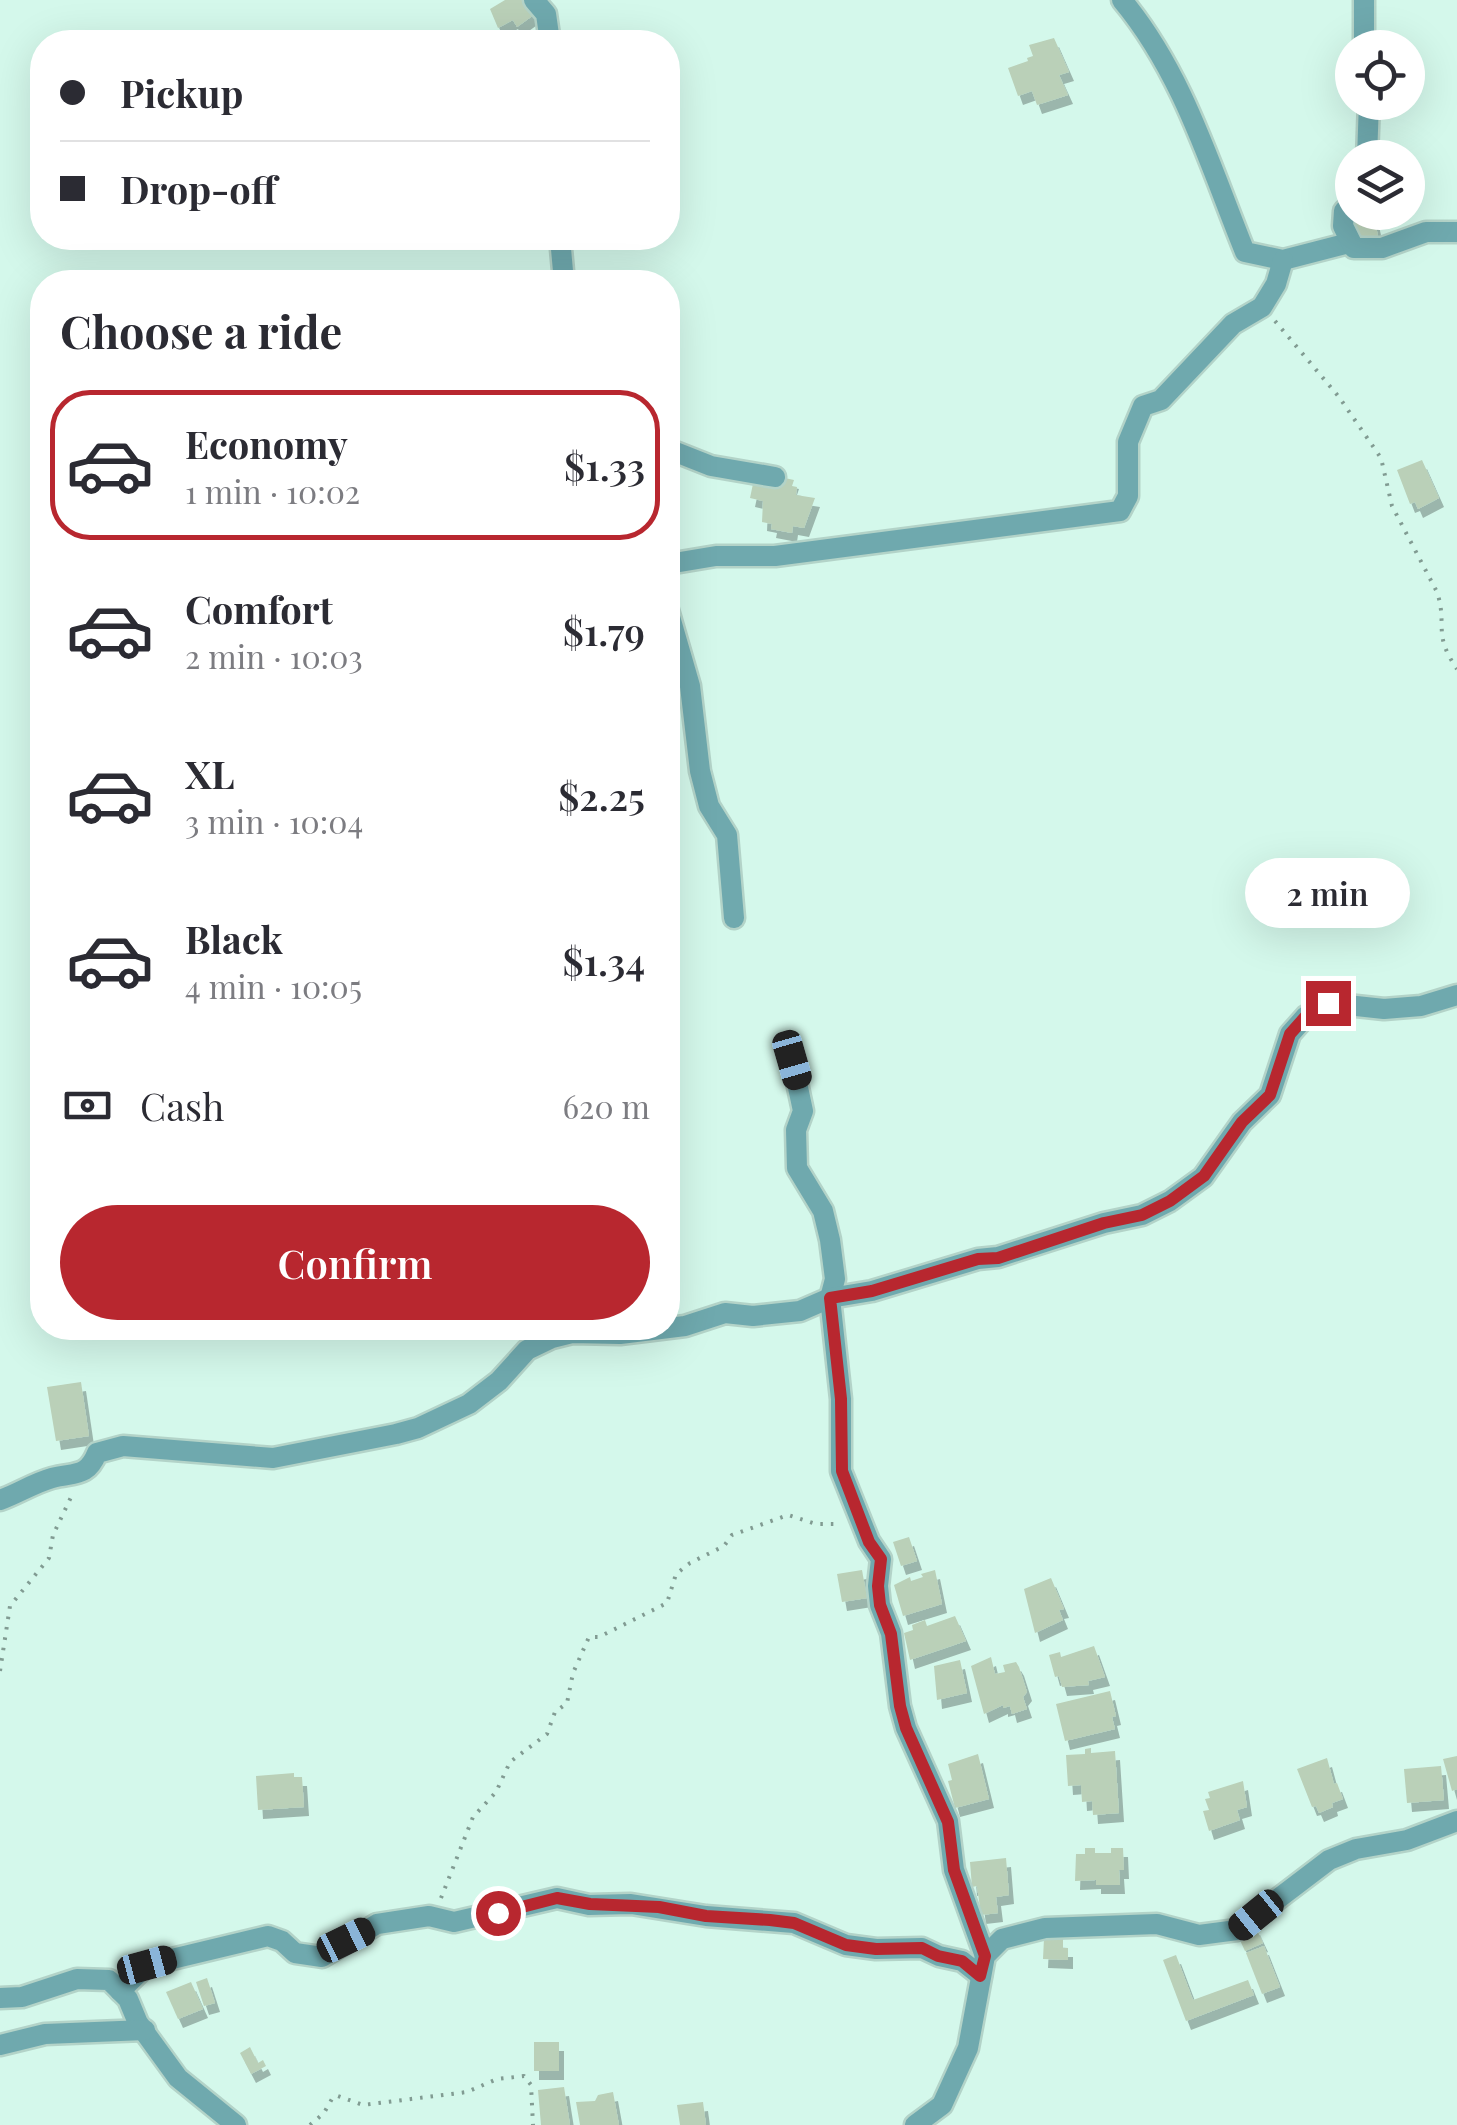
<!DOCTYPE html>
<html lang="en">
<head>
<meta charset="utf-8">
<style>
  body { margin:0; font-family:"Playfair Display",serif; background:#f2f2f3; color:#2b2b33; height:100vh; display:flex; flex-direction:column; font-size:38px; white-space:nowrap }
  * { box-sizing:border-box; margin:0 }
  p { font-size:32px; color:#7c7c81 }
  .icon { flex:none; width:55px; height:55px; fill:none; stroke:currentColor; stroke-width:2; stroke-linecap:round; stroke-linejoin:round }
  .map { position:relative; flex:1; overflow:hidden }
  .side { position:absolute; left:30px; top:270px; width:650px; height:1070px; display:flex; flex-direction:column; background:#fff; border-radius:40px; box-shadow:0 10px 40px #0002 }
  .side>* { flex:none }
  .guide { position:absolute; left:30px; top:30px; width:650px; height:220px; border-radius:40px; box-shadow:0 10px 40px #0002; display:grid; align-content:center; height:220px; padding:0 30px; background:#fff }
  .controls { position:absolute; left:1335px; top:30px; display:grid; gap:20px }
  .controls a { display:grid; place-items:center; width:90px; height:90px; border-radius:50%; background:#fff; box-shadow:0 10px 40px #0002; font-size:50px }
  .end { position:absolute; width:45px; height:45px; margin:-22px; border:12px solid #b8272f; background:#fff; box-shadow:0 0 0 5px #fff }
  .from { border-radius:50% }
  .bubble { position:absolute; height:70px; border-radius:35px; background:#fff; box-shadow:0 10px 40px #0002; font-size:32px; font-weight:600; line-height:70px; text-align:center }
  .car { position:absolute; width:30px; height:60px; margin:-30px -15px; border-radius:12px; box-shadow:0 0 8px 2px #0007; background:linear-gradient(#222 24%,#8ab4d8 0 40%,#222 0 76%,#8ab4d8 0 86%,#222 0) }
  .guide b { display:flex; align-items:center; gap:35px; height:95px; font-size:38px }
  .guide b+b { border-top:2px solid #e1e1e2 }
  .guide i { width:25px; height:25px; background:#2b2b33 }
  ul { padding:0; list-style:none }
  li { display:flex; align-items:center; gap:30px; height:150px; margin:0 20px 15px; padding:0 10px; border:5px solid transparent; border-radius:40px }
  li div { flex:1 }
  li b { display:block; font-size:38px }
  li em { font-style:normal; font-weight:600 }
  li.current { border-color:#b8272f }
  li>.icon { width:90px; height:90px; stroke-width:1.5 }
  h2 { padding:0 30px; font-size:45px; line-height:120px }
  .pay { display:flex; align-items:center; gap:25px; height:110px; padding:0 30px; font-size:38px }
  .pay p { margin-inline-start:auto }
  .button { display:flex; gap:20px; margin-top:auto; padding:20px 30px }
  .button a { flex:1; height:115px; border-radius:60px; background:#b8272f; color:#fff; font-size:40px; font-weight:600; line-height:115px; text-align:center }
  .map>svg:first-child { display:block }
  .building { fill:#bad0b8; filter:url(#shadow) }
  .lines { fill:none; stroke-linecap:round; stroke-linejoin:round }
  .street-casing { stroke:#b3d3c8; stroke-width:25 }
  .path { stroke:#819b92; stroke-width:4; stroke-dasharray:2.5 8; stroke-linecap:butt }
  .street { stroke:#6fa9ae; stroke-width:20 }
  .route { stroke:#b8272f; stroke-width:12 }
</style>
</head>
<body>
<div class="map">
<svg width="1457" height="2125" viewBox="0 0 1457 2125">
  <defs>
    <filter id="shadow"><feDropShadow dx="5" dy="9" stdDeviation="0" flood-color="#0004"/></filter>
  </defs>
  <rect width="100%" height="100%" fill="#d4f8eb"/>
  <g class="building">
    <path d="M 505,0 L 524,0 L 535,14 L 517,27 L 513,20 L 498,28 L 490,9 Z"/>
    <path d="M 1054,38 L 1069,72 L 1059,75 L 1068,95 L 1037,105 L 1032,91 L 1018,96 L 1008,68 L 1028,61 L 1027,58 L 1033,56 L 1029,45 Z"/>
    <path d="M 1373,212 L 1379,241 L 1359,243 L 1353,214 Z"/>
    <path d="M 1422,460 L 1439,498 L 1418,509 L 1415,502 L 1410,504 L 1397,470 Z"/>
    <path d="M 780,477 L 794,480 L 792,486 L 797,487 L 796,495 L 815,498 L 804,528 L 793,526 L 792,533 L 771,529 L 772,524 L 762,522 L 763,501 L 750,498 L 754,479 Z"/>
    <path d="M 81,1382 L 89,1436 L 56,1441 L 47,1387 Z"/>
    <path d="M 909,1537 L 917,1561 L 901,1566 L 893,1542 Z"/>
    <path d="M 862,1570 L 867,1598 L 842,1602 L 837,1574 Z"/>
    <path d="M 935,1570 L 942,1604 L 903,1616 L 894,1585 L 910,1577 L 911,1581 L 923,1577 L 921,1574 Z"/>
    <path d="M 1051,1578 L 1064,1609 L 1059,1610 L 1063,1620 L 1035,1633 L 1024,1589 Z"/>
    <path d="M 955,1616 L 966,1641 L 910,1660 L 904,1633 L 913,1630 L 912,1625 L 925,1620 L 927,1626 Z"/>
    <path d="M 1094,1646 L 1105,1677 L 1088,1681 L 1089,1685 L 1062,1687 L 1059,1676 L 1055,1677 L 1049,1655 L 1060,1652 L 1061,1657 Z"/>
    <path d="M 991,1657 L 995,1674 L 1005,1672 L 1003,1665 L 1016,1662 L 1019,1667 L 1027,1692 L 1023,1697 L 1027,1709 L 1012,1714 L 1010,1706 L 1003,1708 L 1003,1705 L 984,1714 L 971,1666 Z"/>
    <path d="M 960,1660 L 967,1693 L 937,1700 L 934,1666 Z"/>
    <path d="M 1110,1691 L 1116,1716 L 1112,1717 L 1115,1729 L 1065,1741 L 1056,1704 Z"/>
    <path d="M 1091,1748 L 1091,1753 L 1115,1751 L 1119,1813 L 1093,1815 L 1092,1801 L 1082,1802 L 1081,1785 L 1068,1786 L 1066,1755 L 1085,1754 L 1085,1749 Z"/>
    <path d="M 978,1754 L 989,1799 L 955,1808 L 948,1781 L 952,1780 L 948,1764 Z"/>
    <path d="M 1457,1756 L 1457,1789 L 1452,1791 L 1443,1759 Z"/>
    <path d="M 1327,1758 L 1334,1784 L 1337,1783 L 1343,1799 L 1332,1803 L 1333,1807 L 1319,1813 L 1316,1806 L 1312,1807 L 1297,1769 Z"/>
    <path d="M 1441,1766 L 1444,1800 L 1407,1803 L 1404,1769 Z"/>
    <path d="M 294,1773 L 294,1777 L 302,1777 L 304,1807 L 258,1810 L 256,1776 Z"/>
    <path d="M 1243,1781 L 1247,1807 L 1237,1810 L 1240,1820 L 1209,1831 L 1203,1811 L 1209,1810 L 1205,1799 L 1210,1798 L 1208,1792 Z"/>
    <path d="M 1085,1848 L 1095,1848 L 1095,1853 L 1111,1853 L 1111,1848 L 1123,1848 L 1124,1870 L 1119,1870 L 1120,1885 L 1096,1885 L 1096,1880 L 1075,1881 L 1076,1854 L 1085,1854 Z"/>
    <path d="M 1006,1858 L 1009,1895 L 996,1897 L 998,1913 L 981,1915 L 977,1886 L 972,1887 L 970,1862 Z"/>
    <path d="M 1255,1926 L 1263,1943 L 1245,1951 L 1237,1934 Z"/>
    <path d="M 1044,1938 L 1063,1939 L 1063,1948 L 1068,1948 L 1068,1960 L 1043,1959 Z"/>
    <path d="M 1264,1946 L 1280,1987 L 1262,1994 L 1246,1953 Z"/>
    <path d="M 1176,1955 L 1193,2000 L 1248,1980 L 1254,1995 L 1186,2021 L 1163,1960 Z"/>
    <path d="M 207,1978 L 215,2003 L 204,2006 L 196,1982 Z"/>
    <path d="M 191,1982 L 203,2009 L 178,2019 L 166,1992 Z"/>
    <rect x="534" y="2042" width="25" height="29"/>
    <path d="M 250,2047 L 258,2063 L 263,2060 L 266,2066 L 251,2074 L 240,2053 Z"/>
    <path d="M 564,2087 L 570,2125 L 541,2125 L 538,2090 Z"/>
    <path d="M 613,2092 L 619,2125 L 580,2125 L 576,2102 L 595,2101 L 598,2095 Z"/>
    <path d="M 703,2102 L 706,2125 L 680,2125 L 677,2105 Z"/>
  </g>
  <g class="lines">
    <defs>
      <g id="street">
        <path d="M 534,0 L 546,14 L 550,42"/>
        <path d="M 1122,0 C 1183,73 1210,166 1245,252 L 1283,260 L 1349,243"/>
        <path d="M 1364,48 L 1364,0"/>
        <path d="M 1367,158 L 1369,102"/>
        <path d="M 1352,203 L 1344,211 L 1343,226 L 1354,248 L 1382,248 L 1426,232 L 1457,232"/>
        <path d="M 560,238 L 564,282"/>
        <path d="M 668,449 L 711,466 L 775,477"/>
        <path d="M 668,564 L 716,556 L 775,556 L 1120,511 L 1128,496 L 1128,442 L 1143,406 L 1161,400 L 1233,324 L 1262,307 L 1276,284 L 1283,260"/>
        <path d="M 668,610 L 690,686 L 700,771 L 709,806 L 727,835 L 734,918"/>
        <path d="M 792,1059 L 803,1111 L 796,1130 L 797,1168 L 823,1211 L 830,1240 L 835,1279 L 830,1298 L 841,1399 L 841,1471 L 869,1541 L 881,1559 L 878,1586 L 880,1605 L 891,1633 L 900,1706 L 906,1728 L 948,1821 L 954,1870 L 985,1956"/>
        <path d="M 0,1500 C 17,1494 34,1483 52,1478 C 74,1472 87,1478 97,1453 L 123,1446 L 273,1458 L 396,1434 L 418,1428 L 469,1404 L 499,1381 L 527,1350 L 552,1338 L 572,1333 L 620,1334 L 685,1326 L 725,1313 L 753,1316 L 800,1311 L 830,1298 L 872,1291 L 978,1259 L 998,1257 L 1104,1223 L 1142,1215 L 1170,1201 L 1203,1177 L 1242,1122 L 1270,1095 L 1290,1034 L 1306,1016 L 1328,1003 L 1384,1009 L 1421,1006 L 1457,995"/>
        <path d="M 120,1991 L 147,1965 L 268,1936 L 282,1941 L 295,1953 L 322,1957 L 377,1924 L 429,1916 L 454,1922 L 557,1898 L 589,1905 L 631,1904 L 706,1916 L 794,1923 L 846,1945 L 876,1949 L 922,1948 L 939,1956 L 962,1961 L 981,1976"/>
        <path d="M 0,1998 L 22,1997 L 77,1979 L 109,1980 L 128,1999 L 138,2023 L 178,2078 L 236,2125"/>
        <path d="M 0,2045 L 45,2034 L 145,2030"/>
        <path d="M 915,2125 L 942,2105 L 968,2048 L 985,1956 L 1002,1939 L 1045,1928 L 1157,1924 L 1199,1935 L 1237,1930 L 1329,1860 L 1356,1849 L 1407,1840 L 1457,1821"/>
      </g>
    </defs>
    <use href="#street" class="street-casing"/>
    <g class="path">
      <path d="M 1275,321 L 1339,397 L 1381,458 L 1392,506 L 1437,592 C 1448,626 1432,633 1457,669"/>
      <path d="M 0,1671 L 10,1606 L 49,1558 L 53,1535 L 73,1493"/>
      <path d="M 441,1898 L 473,1817 L 496,1792 L 510,1762 L 547,1734 L 555,1712 L 567,1703 L 573,1673 L 589,1637 L 599,1637 L 667,1603 L 676,1574 L 690,1563 L 724,1546 L 732,1535 L 788,1515 L 816,1524 L 841,1524"/>
      <path d="M 310,2125 L 324,2113 L 333,2097 L 338,2096 L 363,2105 L 467,2092 L 497,2079 L 524,2076 L 531,2085 L 533,2125"/>
    </g>
    <use href="#street" class="street"/>
  </g>
  <g class="lines">
    <path class="route" d="M 498,1913 L 557,1898 L 590,1904 L 659,1907 L 706,1916 L 770,1920 L 794,1923 L 846,1945 L 876,1949 L 922,1948 L 938,1956 L 962,1961 L 980,1976 L 985,1956 L 954,1870 L 948,1822 L 906,1728 L 900,1706 L 891,1634 L 880,1605 L 878,1586 L 881,1559 L 869,1542 L 842,1471 L 841,1399 L 830,1298 L 872,1291 L 978,1259 L 998,1258 L 1104,1223 L 1142,1215 L 1170,1201 L 1204,1176 L 1242,1122 L 1270,1095 L 1290,1034 L 1306,1016 L 1328,1003"/>
  </g>
</svg>
<div class="controls">
<a><svg class="icon" aria-label="locate" viewBox="0 0 24 24"><circle cx="12" cy="12" r="6"/><path d="M12 2v4M12 18v4M2 12h4M18 12h4"/></svg></a>
<a><svg class="icon" aria-label="layers" viewBox="0 0 24 24"><path d="M12 4l9 5-9 5-9-5zM3 14l9 5 9-5"/></svg></a>
</div>
<i class="end from" style="left:498px;top:1913px"></i>
<i class="end" style="left:1328px;top:1003px"></i>
<div class="bubble" style="left:1245px;top:858px;width:165px">2 min</div>
<i class="car" style="left:792px;top:1060px;rotate:164deg"></i>
<i class="car" style="left:1256px;top:1915px;rotate:231deg"></i>
<i class="car" style="left:346px;top:1940px;rotate:64deg"></i>
<i class="car" style="left:147px;top:1965px;rotate:75deg"></i>
<div class="guide">
<b><i class="from"></i>Pickup</b>
<b><i></i>Drop-off</b>
</div>
<section class="side">
<h2>Choose a ride</h2>
<ul>
<li class="current"><svg class="icon" aria-label="car" viewBox="0 0 24 24"><path d="M5 17H2v-5l4-1 3-4h7l3 4 3 1v5h-3M9 17h6M6 11h13"/><circle cx="7" cy="17" r="2"/><circle cx="17" cy="17" r="2"/></svg><div><b>Economy</b><p>1 min · 10:02</p></div><em>$1.33</em></li>
<li><svg class="icon" aria-label="car" viewBox="0 0 24 24"><path d="M5 17H2v-5l4-1 3-4h7l3 4 3 1v5h-3M9 17h6M6 11h13"/><circle cx="7" cy="17" r="2"/><circle cx="17" cy="17" r="2"/></svg><div><b>Comfort</b><p>2 min · 10:03</p></div><em>$1.79</em></li>
<li><svg class="icon" aria-label="car" viewBox="0 0 24 24"><path d="M5 17H2v-5l4-1 3-4h7l3 4 3 1v5h-3M9 17h6M6 11h13"/><circle cx="7" cy="17" r="2"/><circle cx="17" cy="17" r="2"/></svg><div><b>XL</b><p>3 min · 10:04</p></div><em>$2.25</em></li>
<li><svg class="icon" aria-label="car" viewBox="0 0 24 24"><path d="M5 17H2v-5l4-1 3-4h7l3 4 3 1v5h-3M9 17h6M6 11h13"/><circle cx="7" cy="17" r="2"/><circle cx="17" cy="17" r="2"/></svg><div><b>Black</b><p>4 min · 10:05</p></div><em>$1.34</em></li>
</ul>
<div class="pay"><svg class="icon" aria-label="cash" viewBox="0 0 24 24"><path d="M3 7h18v10H3z"/><circle cx="12" cy="12" r="2"/></svg>Cash<p>620 m</p></div>
<div class="button"><a>Confirm</a></div>
</section>
</div>
</body>
</html>
